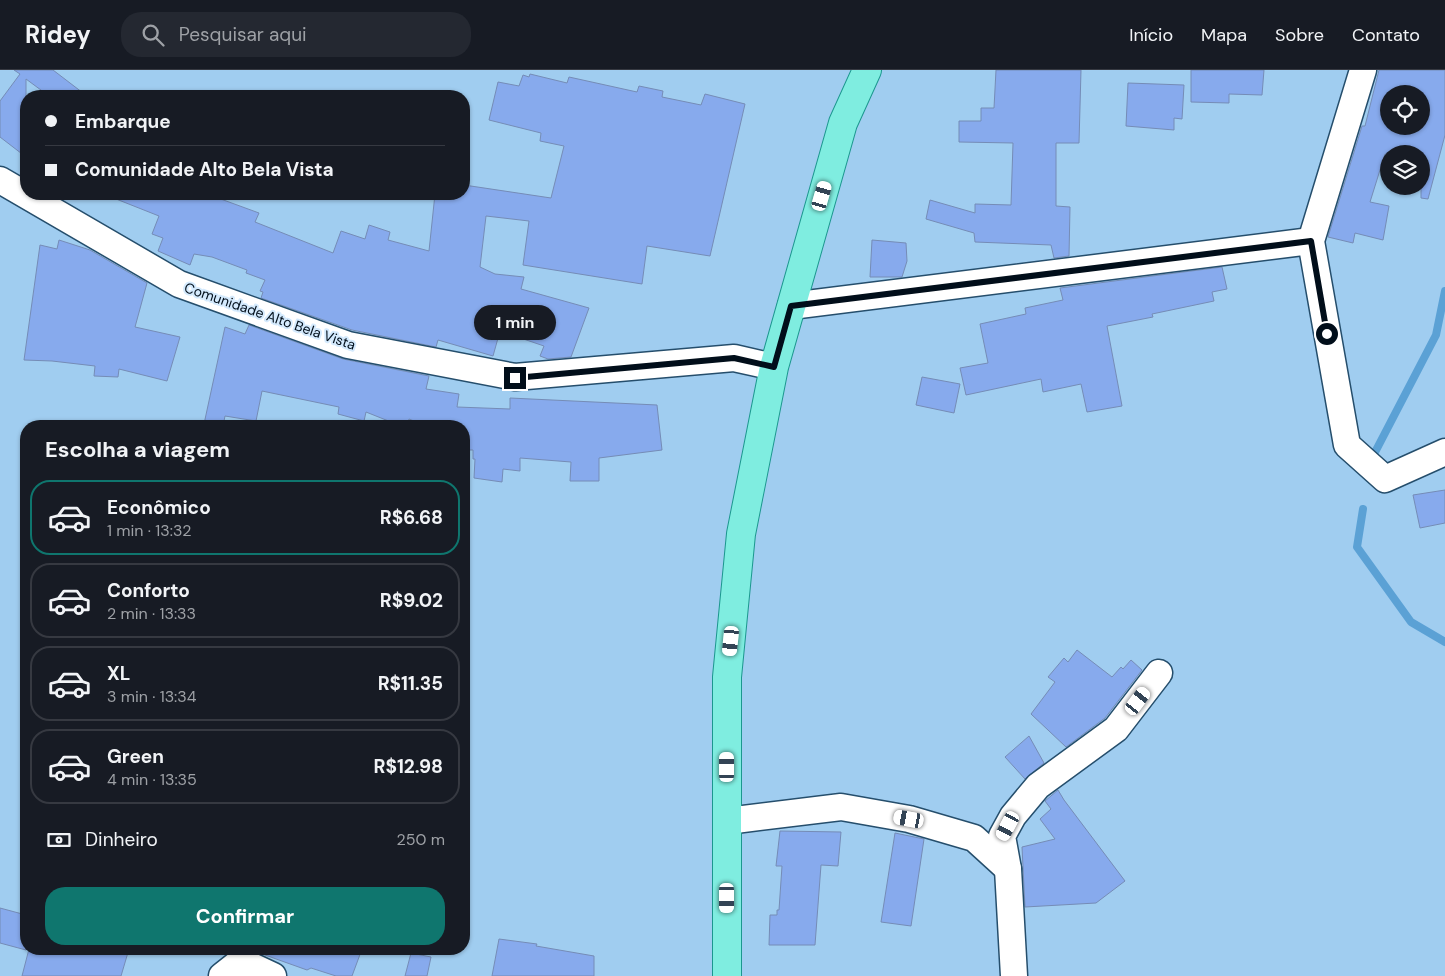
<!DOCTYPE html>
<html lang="pt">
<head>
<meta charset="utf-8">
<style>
  body { margin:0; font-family:"DM Sans",sans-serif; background:#242831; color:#f1f3f6; height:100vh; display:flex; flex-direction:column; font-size:19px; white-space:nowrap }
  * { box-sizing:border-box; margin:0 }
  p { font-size:16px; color:#9ea1a6 }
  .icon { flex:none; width:28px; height:28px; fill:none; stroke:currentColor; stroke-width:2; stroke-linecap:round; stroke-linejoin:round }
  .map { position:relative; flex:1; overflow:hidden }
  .sheet { position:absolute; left:20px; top:350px; width:450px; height:535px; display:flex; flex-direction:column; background:#171b24; border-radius:20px; box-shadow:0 1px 4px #0004 }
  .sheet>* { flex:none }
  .top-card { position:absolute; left:20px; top:20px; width:450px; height:110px; border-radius:20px; box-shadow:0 1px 4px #0004; display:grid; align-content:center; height:110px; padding:0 25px; background:#171b24 }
  .fabs { position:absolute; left:1380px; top:15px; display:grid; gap:10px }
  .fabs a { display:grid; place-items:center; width:50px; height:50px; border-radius:50%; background:#171b24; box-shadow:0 1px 4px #0004; font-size:25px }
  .end { position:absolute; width:22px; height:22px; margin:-11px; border:6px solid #010e1a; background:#fff; box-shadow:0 0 0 2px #fff }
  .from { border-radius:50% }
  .bubble { position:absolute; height:35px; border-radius:18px; background:#171b24; box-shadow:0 1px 4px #0004; font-size:16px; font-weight:700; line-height:35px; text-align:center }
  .car { position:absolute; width:15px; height:30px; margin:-15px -8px; border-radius:6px; box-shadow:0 0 4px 1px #0007; background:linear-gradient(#fff 24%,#345 0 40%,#fff 0 76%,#345 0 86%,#fff 0) }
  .top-card b { display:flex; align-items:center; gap:18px; height:48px; font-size:19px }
  .top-card b+b { border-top:1px solid #363941 }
  .top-card i { width:12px; height:12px; background:#f1f3f6 }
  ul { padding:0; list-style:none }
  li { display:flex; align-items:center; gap:15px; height:75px; margin:0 10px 8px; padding:0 15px; border:2px solid #363941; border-radius:20px }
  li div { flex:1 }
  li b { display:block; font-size:19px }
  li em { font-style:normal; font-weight:700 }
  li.selected { border-color:#0f766e }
  li>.icon { width:45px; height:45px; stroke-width:1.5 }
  h2 { padding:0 25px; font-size:22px; line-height:60px }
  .pay { display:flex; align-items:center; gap:12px; height:55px; padding:0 25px; font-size:19px }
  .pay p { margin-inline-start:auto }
  .cta { display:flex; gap:10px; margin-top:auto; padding:10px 25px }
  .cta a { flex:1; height:58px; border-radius:20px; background:#0f766e; color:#fff; font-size:20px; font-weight:700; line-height:58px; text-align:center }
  header { display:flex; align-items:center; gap:30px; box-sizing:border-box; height:70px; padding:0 25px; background:#171b24; border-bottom:1px solid #363941 }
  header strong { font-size:24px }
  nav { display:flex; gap:28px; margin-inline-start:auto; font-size:18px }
  .search { width:350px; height:45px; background:#242831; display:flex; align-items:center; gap:12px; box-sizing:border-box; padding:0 18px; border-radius:20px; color:#9ea1a6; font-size:19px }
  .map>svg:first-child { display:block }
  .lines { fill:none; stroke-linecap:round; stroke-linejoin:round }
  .stream { stroke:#5ba1d5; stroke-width:8 }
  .building { fill:#87aaed; stroke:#758cb6; fill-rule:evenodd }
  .minor-casing { stroke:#254e6c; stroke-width:29 }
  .major-casing { stroke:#1c978e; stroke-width:30 }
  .minor { stroke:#fff; stroke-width:26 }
  .major { stroke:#7fede0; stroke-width:28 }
  .route { stroke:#010e1a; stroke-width:6 }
  .labels { text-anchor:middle; stroke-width:4; stroke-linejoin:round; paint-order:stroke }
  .street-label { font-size:14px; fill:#010e1a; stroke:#d4eafd }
</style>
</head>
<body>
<header>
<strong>Ridey</strong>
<div class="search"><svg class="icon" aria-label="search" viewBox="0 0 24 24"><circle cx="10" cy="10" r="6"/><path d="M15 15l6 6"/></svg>Pesquisar aqui</div>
<nav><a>Início</a><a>Mapa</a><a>Sobre</a><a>Contato</a></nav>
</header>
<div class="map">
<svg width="1445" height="906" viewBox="0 0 1445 906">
  <rect width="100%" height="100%" fill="#a0cdf0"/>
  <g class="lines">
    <g class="stream">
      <path d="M 1372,388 L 1436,265 L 1445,221"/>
      <path d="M 1363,439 L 1357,477 L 1411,552 L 1445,572"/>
    </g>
  </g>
  <g class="building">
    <path d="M 14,0 L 53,0 L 87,26 L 49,26 L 26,9 L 26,87 L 0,67 L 0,31 L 20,4 Z"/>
    <path d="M 996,0 L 1081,0 L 1079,73 L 1056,73 L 1056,136 L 1070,137 L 1069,186 L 1054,188 L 1051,175 L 975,172 L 974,163 L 926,149 L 930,130 L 975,143 L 975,134 L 1011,135 L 1013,73 L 959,72 L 959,51 L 981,51 L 981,38 L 994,38 Z"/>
    <path d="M 1191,0 L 1264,0 L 1262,25 L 1229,24 L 1229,33 L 1191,32 Z"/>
    <path d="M 1379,0 L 1445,0 L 1445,65 L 1428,129 L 1421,128 L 1421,84 L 1385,84 L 1370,132 L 1389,136 L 1383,170 L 1355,163 L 1353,173 L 1328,167 L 1362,56 L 1365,56 ZM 1389,24 L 1421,24 L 1421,56 L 1389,56 Z"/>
    <path d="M 530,4 L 567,13 L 569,7 L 637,22 L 639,16 L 663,21 L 662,27 L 701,35 L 705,24 L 745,34 L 710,186 L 647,176 L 642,214 L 523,195 L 529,151 L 486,146 L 480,197 L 495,204 L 524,207 L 521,219 L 589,238 L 571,287 L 548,289 L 540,286 L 544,276 L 500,261 L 493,286 L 438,270 L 436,277 L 352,260 L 261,228 L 263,222 L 260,221 L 265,210 L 246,203 L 247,200 L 212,187 L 194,184 L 190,195 L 158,181 L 163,168 L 152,164 L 159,146 L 106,125 L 220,124 L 218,128 L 259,143 L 255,152 L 333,183 L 341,161 L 365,169 L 369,155 L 390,162 L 388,170 L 429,181 L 435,124 L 464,124 L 464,115 L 551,128 L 564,76 L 540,71 L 541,63 L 489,50 L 498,12 L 519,16 L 523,5 L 529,7 Z"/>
    <path d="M 1128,13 L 1184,15 L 1182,49 L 1174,48 L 1174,60 L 1126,56 Z"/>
    <path d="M 59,170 L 90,180 L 147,213 L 135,257 L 180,267 L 167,311 L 119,299 L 118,307 L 94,306 L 95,296 L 52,291 L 24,290 L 40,175 L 57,179 Z"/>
    <path d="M 872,170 L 906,173 L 907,191 L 902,207 L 870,207 Z"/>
    <path d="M 1222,197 L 1227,219 L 1212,222 L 1214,231 L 1152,244 L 1153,247 L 1107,256 L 1122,336 L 1087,342 L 1081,314 L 1043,322 L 1041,309 L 966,325 L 960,298 L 988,293 L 980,254 L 1026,244 L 1025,238 L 1063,230 L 1060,218 Z"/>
    <path d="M 249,255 L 343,289 L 429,306 L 426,319 L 459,324 L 457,337 L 510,339 L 510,328 L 657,335 L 662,380 L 599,388 L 599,411 L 570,411 L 571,392 L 520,388 L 520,401 L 503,399 L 502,412 L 474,408 L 475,389 L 473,389 L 473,380 L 464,380 L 465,356 L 426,356 L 409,349 L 407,356 L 401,356 L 366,342 L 364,351 L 338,344 L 339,337 L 262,321 L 256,351 L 225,346 L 223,356 L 204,354 L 225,257 L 245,264 Z"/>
    <path d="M 922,307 L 960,314 L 954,343 L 916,335 Z"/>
    <path d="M 1445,420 L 1445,453 L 1420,458 L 1413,425 Z"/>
    <path d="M 1077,580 L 1112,607 L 1121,597 L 1123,599 L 1131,590 L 1142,600 L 1105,648 L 1066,677 L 1031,644 L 1055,612 L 1048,607 L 1064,588 L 1068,592 Z"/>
    <path d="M 1029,666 L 1044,693 L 1025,709 L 1005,687 Z"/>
    <path d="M 1058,720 L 1064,730 L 1125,811 L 1096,833 L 1025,837 L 1022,777 L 1055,769 L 1040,749 L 1051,739 L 1045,731 Z"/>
    <path d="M 780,761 L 841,762 L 838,796 L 821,795 L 815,875 L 769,875 L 770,845 L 777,845 L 777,840 L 779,840 L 782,796 L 776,796 Z"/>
    <path d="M 895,763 L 924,769 L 911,856 L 881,852 Z"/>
    <path d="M 0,838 L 26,845 L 26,880 L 0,873 Z"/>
    <path d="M 499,869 L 537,874 L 536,876 L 594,886 L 594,906 L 492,906 Z"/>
    <path d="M 29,879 L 129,879 L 121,906 L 22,906 Z"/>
    <path d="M 256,879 L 362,879 L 352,906 L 336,906 L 311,898 L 307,900 L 265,885 L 255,881 Z"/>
    <path d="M 411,883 L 431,887 L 427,906 L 405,906 Z"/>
  </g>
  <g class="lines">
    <defs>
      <g id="minor">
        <path d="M 1363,0 L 1311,171 L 1347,375 L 1385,409 L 1445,382"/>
        <path d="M 0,110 L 179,214 L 348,275 L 515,307 L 734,288 L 774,297"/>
        <path d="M 791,236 L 1311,171"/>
        <path d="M 727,751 L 841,737 L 909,749 L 974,768 L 1008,799"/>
        <path d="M 222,906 L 241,891 L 273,906"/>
        <path d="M 1014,906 L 1008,799 L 1002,766 L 1013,746 L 1038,716 L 1116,659 L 1159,603"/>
      </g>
      <path id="major" d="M 727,906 L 727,607 L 741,464 L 774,297 L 843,53 L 867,0"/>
    </defs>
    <use href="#minor" class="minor-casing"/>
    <use href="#major" class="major-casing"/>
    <use href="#minor" class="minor"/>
    <use href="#major" class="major"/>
  </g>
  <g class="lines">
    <path class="route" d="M 515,308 L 734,288 L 774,297 L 791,236 L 1311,171 L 1327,264"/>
  </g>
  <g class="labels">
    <g class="street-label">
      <text transform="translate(270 246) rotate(19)" y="5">Comunidade Alto Bela Vista</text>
    </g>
  </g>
</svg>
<div class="fabs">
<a><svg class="icon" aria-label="locate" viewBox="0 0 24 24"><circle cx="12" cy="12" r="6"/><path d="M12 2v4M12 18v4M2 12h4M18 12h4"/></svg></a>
<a><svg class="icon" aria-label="layers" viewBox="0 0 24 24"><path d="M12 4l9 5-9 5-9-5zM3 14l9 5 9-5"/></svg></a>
</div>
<i class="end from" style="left:1327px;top:264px"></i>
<i class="end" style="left:515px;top:308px"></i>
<div class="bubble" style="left:474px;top:235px;width:82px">1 min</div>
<i class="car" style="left:822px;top:126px;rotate:16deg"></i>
<i class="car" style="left:731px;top:571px;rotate:186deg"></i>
<i class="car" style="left:1138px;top:631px;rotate:37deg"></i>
<i class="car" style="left:727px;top:697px;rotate:0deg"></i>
<i class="car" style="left:909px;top:749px;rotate:280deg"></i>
<i class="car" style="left:1008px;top:756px;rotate:208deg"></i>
<i class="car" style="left:727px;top:828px;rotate:180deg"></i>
<div class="top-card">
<b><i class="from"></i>Embarque</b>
<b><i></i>Comunidade Alto Bela Vista</b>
</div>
<section class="sheet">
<h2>Escolha a viagem</h2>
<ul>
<li class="selected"><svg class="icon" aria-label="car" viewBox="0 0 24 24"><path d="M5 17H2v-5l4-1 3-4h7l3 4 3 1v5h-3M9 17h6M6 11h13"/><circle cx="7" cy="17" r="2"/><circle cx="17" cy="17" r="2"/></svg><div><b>Econômico</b><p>1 min · 13:32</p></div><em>R$6.68</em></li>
<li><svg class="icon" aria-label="car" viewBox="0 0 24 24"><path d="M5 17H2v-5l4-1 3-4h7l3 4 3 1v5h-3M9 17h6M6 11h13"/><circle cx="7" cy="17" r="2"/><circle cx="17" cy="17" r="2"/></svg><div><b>Conforto</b><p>2 min · 13:33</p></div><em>R$9.02</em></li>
<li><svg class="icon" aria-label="car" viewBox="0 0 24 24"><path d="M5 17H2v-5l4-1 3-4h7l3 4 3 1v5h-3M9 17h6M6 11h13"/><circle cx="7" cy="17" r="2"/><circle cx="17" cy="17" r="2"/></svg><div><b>XL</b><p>3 min · 13:34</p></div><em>R$11.35</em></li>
<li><svg class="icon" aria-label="car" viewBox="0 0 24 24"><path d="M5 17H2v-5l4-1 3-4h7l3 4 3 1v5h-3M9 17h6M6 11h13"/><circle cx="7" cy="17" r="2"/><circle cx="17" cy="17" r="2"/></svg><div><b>Green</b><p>4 min · 13:35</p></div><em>R$12.98</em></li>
</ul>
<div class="pay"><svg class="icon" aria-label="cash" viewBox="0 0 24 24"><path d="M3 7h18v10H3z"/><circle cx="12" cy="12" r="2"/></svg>Dinheiro<p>250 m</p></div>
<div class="cta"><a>Confirmar</a></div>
</section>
</div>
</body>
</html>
